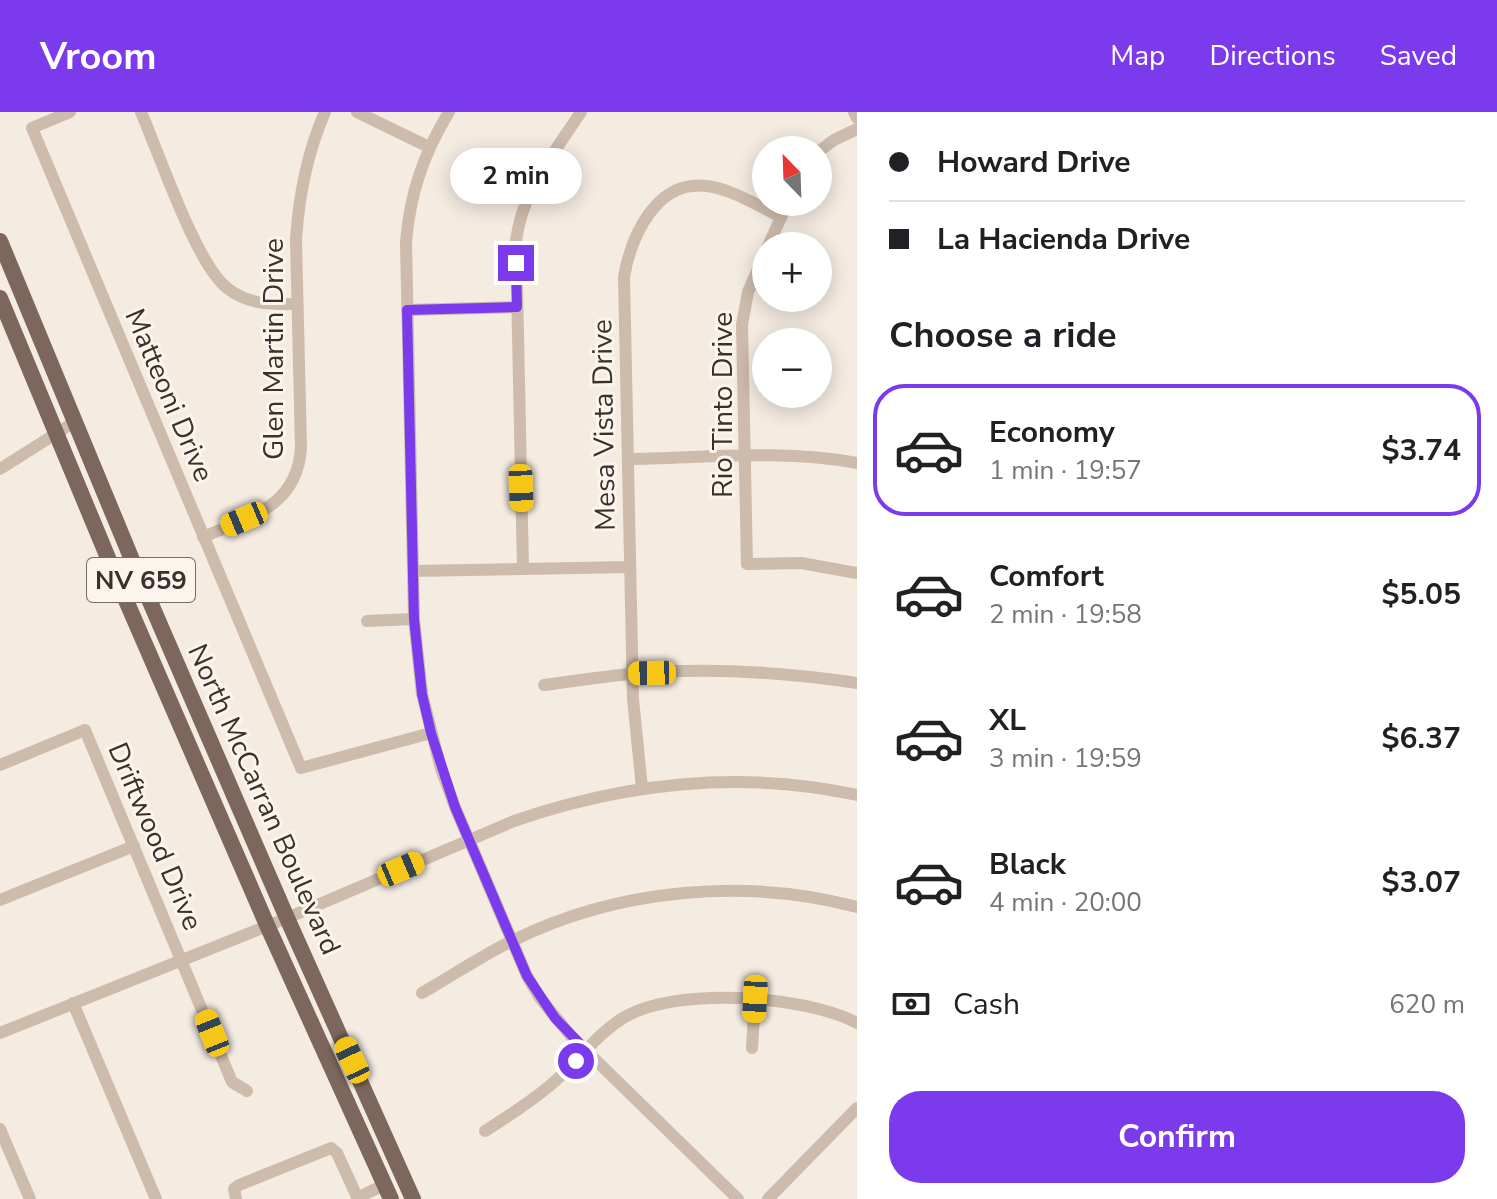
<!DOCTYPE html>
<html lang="en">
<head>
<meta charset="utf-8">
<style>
  body { margin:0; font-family:"Nunito Sans",sans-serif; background:#f6f6f6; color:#202124; height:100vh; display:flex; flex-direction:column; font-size:30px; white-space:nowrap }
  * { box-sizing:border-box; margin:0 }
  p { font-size:26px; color:#757577 }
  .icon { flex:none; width:44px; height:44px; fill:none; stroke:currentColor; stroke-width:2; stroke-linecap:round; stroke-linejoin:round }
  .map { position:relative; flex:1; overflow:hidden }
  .details { display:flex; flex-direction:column; background:#fff; width:640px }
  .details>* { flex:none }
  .guide { display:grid; align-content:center; height:176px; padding:0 32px; background:#fff }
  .needle { width:52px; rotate:337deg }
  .tools { position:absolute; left:752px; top:24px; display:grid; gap:16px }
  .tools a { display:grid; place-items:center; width:80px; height:80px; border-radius:50%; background:#fff; box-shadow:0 4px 20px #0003; font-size:40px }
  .end { position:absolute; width:36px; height:36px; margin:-18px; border:10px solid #7c3aed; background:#fff; box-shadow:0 0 0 4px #fff }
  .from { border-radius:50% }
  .bubble { position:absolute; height:56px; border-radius:28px; background:#fff; box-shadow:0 4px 20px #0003; font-size:26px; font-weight:700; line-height:56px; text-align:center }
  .car { position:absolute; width:24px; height:48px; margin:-24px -12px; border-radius:10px; box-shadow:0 0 6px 2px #0007; background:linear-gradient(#f5c518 24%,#345 0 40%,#f5c518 0 76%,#345 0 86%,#f5c518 0) }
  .guide b { display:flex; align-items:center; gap:28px; height:76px; font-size:30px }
  .guide b+b { border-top:2px solid #e0e0e0 }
  .guide i { width:20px; height:20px; background:#202124 }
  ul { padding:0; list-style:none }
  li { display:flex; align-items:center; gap:24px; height:132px; margin:0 16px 12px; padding:0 16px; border:4px solid transparent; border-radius:32px }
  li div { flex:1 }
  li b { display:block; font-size:30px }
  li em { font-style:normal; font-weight:700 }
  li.active { border-color:#7c3aed }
  li>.icon { width:72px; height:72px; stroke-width:1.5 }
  h2 { padding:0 32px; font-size:36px; line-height:96px }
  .pay { display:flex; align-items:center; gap:20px; height:88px; padding:0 32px; font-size:30px }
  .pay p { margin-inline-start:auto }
  .action { display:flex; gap:16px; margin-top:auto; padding:16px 32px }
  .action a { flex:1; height:92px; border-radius:32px; background:#7c3aed; color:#fff; font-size:32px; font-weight:700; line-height:92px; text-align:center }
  header { display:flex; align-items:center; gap:48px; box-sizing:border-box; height:112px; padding:0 40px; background:#7c3aed; color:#fff }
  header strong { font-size:38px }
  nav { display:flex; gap:44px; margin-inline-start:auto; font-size:28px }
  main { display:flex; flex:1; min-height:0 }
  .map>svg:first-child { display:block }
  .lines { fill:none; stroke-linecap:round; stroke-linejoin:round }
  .minor { stroke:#cdbbac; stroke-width:12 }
  .major { stroke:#7d675c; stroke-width:16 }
  .route { stroke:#7c3aed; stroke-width:10 }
  .labels { text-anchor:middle; stroke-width:6; stroke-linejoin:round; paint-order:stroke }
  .shield { fill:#fbf5ee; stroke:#756b66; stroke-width:2 }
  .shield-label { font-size:26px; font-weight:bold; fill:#3b302b }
  .street-label { font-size:28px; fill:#3b302b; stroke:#fbf5ee }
</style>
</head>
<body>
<header>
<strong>Vroom</strong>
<nav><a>Map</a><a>Directions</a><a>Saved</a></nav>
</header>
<main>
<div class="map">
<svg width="857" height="1087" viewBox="0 0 857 1087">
  <rect width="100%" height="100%" fill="#f4ebe1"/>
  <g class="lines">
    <g class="minor">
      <path d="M 70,0 L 32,16 L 301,656 L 431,621"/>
      <path d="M 141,0 C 159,41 196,152 227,176 C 248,193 272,192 297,192"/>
      <path d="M 357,0 L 429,35"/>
      <path d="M 449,0 C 424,41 410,81 406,130 L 414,507 L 422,582 L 441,657 L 455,695 L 527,864 L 540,886 L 571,924 L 738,1087"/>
      <path d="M 854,0 L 857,6"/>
      <path d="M 818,40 L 834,28 L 857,17"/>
      <path d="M 768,134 L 788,90"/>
      <path d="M 766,139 L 748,180 L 742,213 L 747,452 L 801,451 L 857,461"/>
      <path d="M 407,198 L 517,195"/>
      <path d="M 628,347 C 703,346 782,337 857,351"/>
      <path d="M 0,357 L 76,309"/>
      <path d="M 203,425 C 250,405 297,395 301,336 L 296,127 C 299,83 307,41 325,0"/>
      <path d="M 523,457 L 516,129 C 522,79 554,41 581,0"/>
      <path d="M 413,459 L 630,455"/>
      <path d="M 367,509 L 414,507"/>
      <path d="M 544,573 C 573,569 601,565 630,562 C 705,555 783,560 857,571"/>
      <path d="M 0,653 L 85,618 L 232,970 L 247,979"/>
      <path d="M 642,676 L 633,587 L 624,165 C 631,125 656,67 707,74 C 732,77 758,94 781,105"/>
      <path d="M 0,788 L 134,734"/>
      <path d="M 422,881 C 452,864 481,844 512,829 C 616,777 745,765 857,795"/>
      <path d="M 73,891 L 156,1087"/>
      <path d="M 0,921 L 287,806 L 514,709 C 625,671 741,658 857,683"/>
      <path d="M 752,936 L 755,887"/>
      <path d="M 0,1017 L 30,1087"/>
      <path d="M 485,1019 C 513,1001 540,984 564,961 C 583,943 600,920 623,906 C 675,874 804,883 857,911"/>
      <path d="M 357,1086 L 384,1073"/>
      <path d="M 236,1087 L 234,1077 L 239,1073 L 331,1036 L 337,1041 L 358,1087"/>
      <path d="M 768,1087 L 857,996"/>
    </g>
    <g class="major">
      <path d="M 0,129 L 135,455 L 287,806 L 413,1087"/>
      <path d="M 0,186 L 118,470 L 267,813 L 391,1087"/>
    </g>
  </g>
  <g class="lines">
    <path class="route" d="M 516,151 L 517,195 L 407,198 L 414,507 L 422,582 L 431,621 L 455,695 L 527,864 L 555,906 L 586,938 L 576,949"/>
  </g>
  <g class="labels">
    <rect class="shield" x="87" y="446" width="108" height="44" rx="6"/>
    <g class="shield-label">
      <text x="141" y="477">NV 659</text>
    </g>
    <g class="street-label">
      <text transform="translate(273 237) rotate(-90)" y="10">Glen Martin Drive</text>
      <text transform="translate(170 283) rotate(67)" y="10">Matteoni Drive</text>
      <text transform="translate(722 293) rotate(-90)" y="10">Rio Tinto Drive</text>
      <text transform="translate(603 313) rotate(-91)" y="10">Mesa Vista Drive</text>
      <text transform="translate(265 687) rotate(66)" y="10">North McCarran Boulevard</text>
      <text transform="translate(156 724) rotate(67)" y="10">Driftwood Drive</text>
    </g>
  </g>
</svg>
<div class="tools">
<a><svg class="needle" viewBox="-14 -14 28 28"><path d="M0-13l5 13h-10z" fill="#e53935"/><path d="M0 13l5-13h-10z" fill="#757577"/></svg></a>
<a>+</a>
<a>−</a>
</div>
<i class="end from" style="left:576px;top:949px"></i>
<i class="end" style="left:516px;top:151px"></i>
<div class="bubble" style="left:450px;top:36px;width:132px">2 min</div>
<i class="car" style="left:521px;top:376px;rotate:178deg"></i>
<i class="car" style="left:244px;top:407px;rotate:247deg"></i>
<i class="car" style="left:652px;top:561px;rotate:269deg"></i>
<i class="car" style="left:401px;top:757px;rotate:67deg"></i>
<i class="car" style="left:755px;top:887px;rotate:183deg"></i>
<i class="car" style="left:212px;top:921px;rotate:338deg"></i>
<i class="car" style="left:352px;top:948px;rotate:335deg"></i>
</div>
<section class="details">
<div class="guide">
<b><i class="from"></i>Howard Drive</b>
<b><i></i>La Hacienda Drive</b>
</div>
<h2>Choose a ride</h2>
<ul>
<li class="active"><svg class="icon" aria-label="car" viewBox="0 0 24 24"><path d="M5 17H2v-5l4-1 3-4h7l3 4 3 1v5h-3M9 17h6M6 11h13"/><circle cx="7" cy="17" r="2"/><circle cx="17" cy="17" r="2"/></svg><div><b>Economy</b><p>1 min · 19:57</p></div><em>$3.74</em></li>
<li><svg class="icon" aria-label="car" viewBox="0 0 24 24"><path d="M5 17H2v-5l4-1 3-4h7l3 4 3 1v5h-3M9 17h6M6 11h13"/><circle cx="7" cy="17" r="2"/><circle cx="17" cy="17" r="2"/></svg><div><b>Comfort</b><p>2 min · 19:58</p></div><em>$5.05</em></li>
<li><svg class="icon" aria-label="car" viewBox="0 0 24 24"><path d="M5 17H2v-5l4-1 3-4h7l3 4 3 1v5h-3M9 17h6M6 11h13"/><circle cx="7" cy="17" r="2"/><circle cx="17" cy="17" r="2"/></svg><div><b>XL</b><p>3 min · 19:59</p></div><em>$6.37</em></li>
<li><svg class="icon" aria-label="car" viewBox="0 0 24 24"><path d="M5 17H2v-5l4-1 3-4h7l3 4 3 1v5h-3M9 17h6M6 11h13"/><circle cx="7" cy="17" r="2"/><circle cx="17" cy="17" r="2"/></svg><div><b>Black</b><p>4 min · 20:00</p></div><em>$3.07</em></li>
</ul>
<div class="pay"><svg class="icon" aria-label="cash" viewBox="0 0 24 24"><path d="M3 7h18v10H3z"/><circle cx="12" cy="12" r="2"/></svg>Cash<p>620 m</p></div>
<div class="action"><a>Confirm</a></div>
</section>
</main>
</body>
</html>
